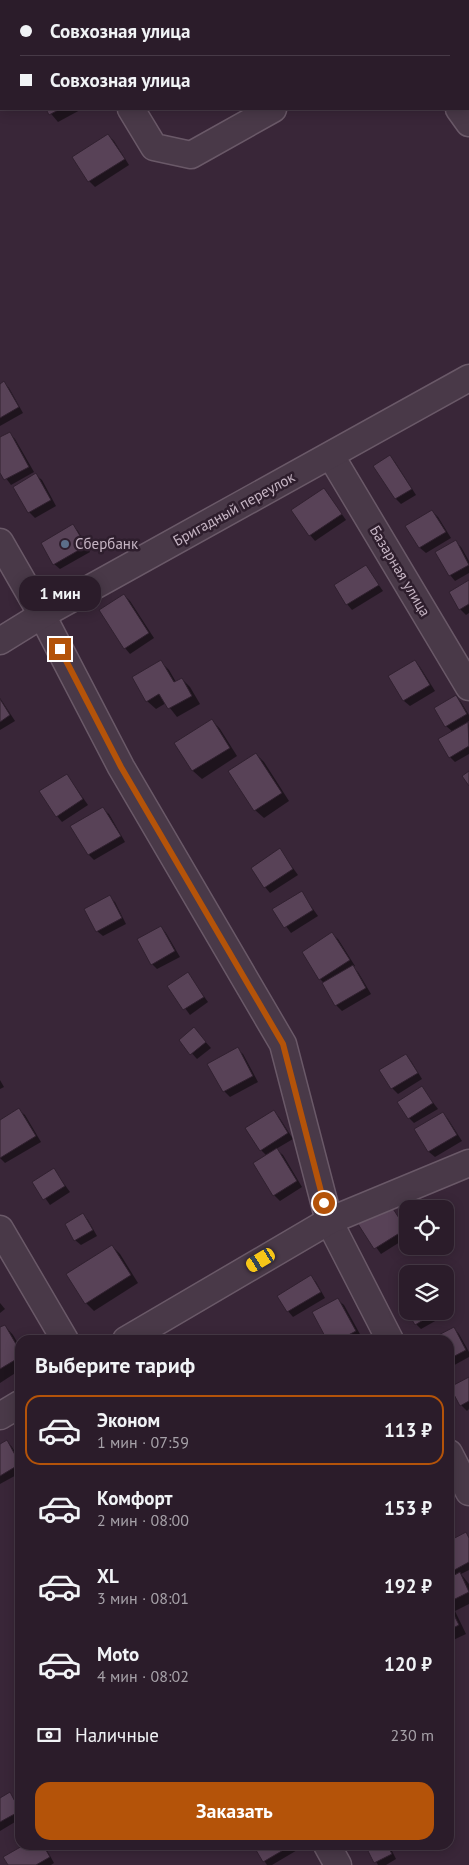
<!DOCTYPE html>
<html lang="ru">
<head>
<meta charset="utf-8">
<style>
  body { margin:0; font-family:"PT Sans",sans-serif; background:#372936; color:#f1f3f6; height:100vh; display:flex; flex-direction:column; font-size:19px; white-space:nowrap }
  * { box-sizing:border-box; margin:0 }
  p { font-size:16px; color:#a6a1a8 }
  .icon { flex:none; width:28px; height:28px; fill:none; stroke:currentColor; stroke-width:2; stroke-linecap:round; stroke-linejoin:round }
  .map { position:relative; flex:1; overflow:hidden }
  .details { position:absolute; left:15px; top:1335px; width:439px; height:515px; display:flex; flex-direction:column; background:#2b1c2a; border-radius:15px; box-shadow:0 2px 12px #0003,0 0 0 1px #473a47 }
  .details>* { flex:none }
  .hud { position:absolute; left:0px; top:0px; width:470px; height:110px; box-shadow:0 2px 12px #0003,0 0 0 1px #473a47; display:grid; align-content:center; height:110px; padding:0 20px; background:#2b1c2a }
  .fabs { position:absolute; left:399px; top:1200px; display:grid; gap:10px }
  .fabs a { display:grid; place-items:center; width:55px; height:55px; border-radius:10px; background:#2b1c2a; box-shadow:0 2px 12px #0003,0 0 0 1px #473a47; font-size:25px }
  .end { position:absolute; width:22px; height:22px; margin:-11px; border:6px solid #b45309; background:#fff; box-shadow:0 0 0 2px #fff }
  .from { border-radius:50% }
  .bubble { position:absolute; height:35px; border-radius:15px; background:#2b1c2a; box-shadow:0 2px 12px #0003,0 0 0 1px #473a47; font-size:16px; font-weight:700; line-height:35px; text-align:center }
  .car { position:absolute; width:15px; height:30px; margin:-15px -8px; border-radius:6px; box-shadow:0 0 4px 1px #0007; background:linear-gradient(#f5c518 24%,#345 0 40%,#f5c518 0 76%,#345 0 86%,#f5c518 0) }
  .hud b { display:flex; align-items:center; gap:18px; height:48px; font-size:19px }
  .hud b+b { border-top:1px solid #473a47 }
  .hud i { width:12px; height:12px; background:#f1f3f6 }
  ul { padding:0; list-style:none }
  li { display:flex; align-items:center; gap:15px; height:70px; margin:0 10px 8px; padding:0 10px; border:2px solid transparent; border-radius:15px }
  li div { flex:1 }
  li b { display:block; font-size:19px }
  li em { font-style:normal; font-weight:700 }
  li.on { border-color:#b45309 }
  li>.icon { width:45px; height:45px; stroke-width:1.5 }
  h2 { padding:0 20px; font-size:22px; line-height:60px }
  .pay { display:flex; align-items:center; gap:12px; height:55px; padding:0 20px; font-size:19px }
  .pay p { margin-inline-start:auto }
  .button { display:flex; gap:10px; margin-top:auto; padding:10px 20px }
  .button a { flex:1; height:58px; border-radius:15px; background:#b45309; color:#fff; font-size:20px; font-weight:700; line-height:58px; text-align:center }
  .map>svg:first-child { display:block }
  .shadow { fill:#0007 }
  .building { fill:#584257; stroke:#30202f }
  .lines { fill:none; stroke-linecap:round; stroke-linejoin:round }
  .minor-casing { stroke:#6a5968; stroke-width:29 }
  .minor { stroke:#493948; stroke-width:26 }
  .route { stroke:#b45309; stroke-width:6 }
  .service-dot { fill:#5c6f8a; stroke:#2e1e2d; stroke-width:2 }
  .labels { text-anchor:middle; stroke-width:5; stroke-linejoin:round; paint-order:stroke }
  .street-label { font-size:15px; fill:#c5b4c3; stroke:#2e1e2d }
  .poi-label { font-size:15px; fill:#c5b4c3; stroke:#2e1e2d; text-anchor:start }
</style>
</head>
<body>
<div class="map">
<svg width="469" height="1865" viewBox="0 0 469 1865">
  <rect width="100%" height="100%" fill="#392638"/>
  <g class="shadow">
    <path d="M 0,0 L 35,0 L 35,1 L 1,1 L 1,10 Z"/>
    <path d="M 47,109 L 82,109 L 58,122 Z"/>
    <path d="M 108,135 L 114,141 L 129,165 L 95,187 L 89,181 L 74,157 Z"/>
    <path d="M 4,383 L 9,388 L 23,413 L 0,426 L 0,385 Z"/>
    <path d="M 9,433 L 15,439 L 34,472 L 11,485 L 0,470 L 0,438 Z"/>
    <path d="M 390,457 L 395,462 L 416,495 L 401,504 L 396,499 L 375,466 Z"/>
    <path d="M 36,475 L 42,480 L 56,506 L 35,518 L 29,512 Z"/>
    <path d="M 324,489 L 346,520 L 315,541 L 310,535 Z"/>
    <path d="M 432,511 L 438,517 L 451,538 L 426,553 L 420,548 L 407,527 Z"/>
    <path d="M 73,526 L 78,531 L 90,552 L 60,569 L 54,564 Z"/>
    <path d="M 456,542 L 461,547 L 469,561 L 469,573 L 455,581 L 450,575 Z"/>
    <path d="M 366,567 L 383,591 L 352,610 L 347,604 Z"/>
    <path d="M 469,581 L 469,613 L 466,615 L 460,609 L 450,592 Z"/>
    <path d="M 124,595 L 130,601 L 154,638 L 130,654 L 125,648 Z"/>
    <path d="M 415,661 L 420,667 L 435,691 L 410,706 L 404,701 L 390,677 Z"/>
    <path d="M 161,662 L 169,670 L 176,682 L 182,679 L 190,687 L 200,704 L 177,717 L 166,703 L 156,709 L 147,701 Z"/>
    <path d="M 456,696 L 461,702 L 469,715 L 469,721 L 466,723 L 469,725 L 469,754 L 455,762 L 450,757 L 453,732 L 446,726 Z"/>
    <path d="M 0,698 L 15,721 L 0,730 Z"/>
    <path d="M 212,720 L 220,729 L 237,756 L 202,779 L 193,771 L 176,743 Z"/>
    <path d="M 256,754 L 264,762 L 289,801 L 264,818 L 255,810 L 230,771 Z"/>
    <path d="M 67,775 L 88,805 L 62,822 L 57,816 Z"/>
    <path d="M 103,809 L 109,814 L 125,842 L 94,860 L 89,855 L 72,827 Z"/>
    <path d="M 280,850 L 298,875 L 270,893 L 265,887 Z"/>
    <path d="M 301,892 L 318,916 L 291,933 L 274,910 Z"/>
    <path d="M 109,897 L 115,902 L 126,924 L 103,936 L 97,931 Z"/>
    <path d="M 161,927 L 166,933 L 180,957 L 157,969 L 152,964 Z"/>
    <path d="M 332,934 L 338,939 L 355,966 L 353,967 L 358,972 L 371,994 L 342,1011 L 336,1005 L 324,983 L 320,979 Z"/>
    <path d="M 188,974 L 208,1002 L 190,1015 L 169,986 Z"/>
    <path d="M 194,1029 L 211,1048 L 197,1059 L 180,1040 Z"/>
    <path d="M 237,1049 L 243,1054 L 258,1082 L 230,1097 L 224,1091 Z"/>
    <path d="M 406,1055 L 411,1061 L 422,1079 L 398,1094 L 392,1088 Z"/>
    <path d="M 0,1080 L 4,1087 L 0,1089 Z"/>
    <path d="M 422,1088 L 438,1109 L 414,1123 L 409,1118 Z"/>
    <path d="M 19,1110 L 25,1115 L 41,1142 L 5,1163 L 0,1158 L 0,1121 Z"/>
    <path d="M 274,1112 L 279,1117 L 293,1139 L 276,1149 L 283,1155 L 302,1187 L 280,1201 L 274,1195 L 267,1156 L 261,1150 Z"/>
    <path d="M 443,1113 L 448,1119 L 462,1141 L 435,1157 L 429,1152 L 416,1130 Z"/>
    <path d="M 54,1170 L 70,1192 L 50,1205 L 34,1182 Z"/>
    <path d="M 390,1206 L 408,1231 L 408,1237 L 381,1254 L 360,1225 Z"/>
    <path d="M 83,1215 L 88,1220 L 97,1236 L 81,1245 L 75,1240 Z"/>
    <path d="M 112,1246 L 120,1254 L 138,1283 L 94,1311 L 86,1303 Z"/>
    <path d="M 311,1277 L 316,1282 L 325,1298 L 293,1317 L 288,1311 Z"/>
    <path d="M 445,1297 L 453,1311 L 421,1329 L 416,1324 L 409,1311 L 445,1311 Z"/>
    <path d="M 338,1300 L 344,1305 L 361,1336 L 354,1340 L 328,1340 Z"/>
    <path d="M 0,1303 L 5,1309 L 0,1313 Z"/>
    <path d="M 5,1326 L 13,1335 L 20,1347 L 20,1370 L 0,1383 L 0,1329 Z"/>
    <path d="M 454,1328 L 459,1334 L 469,1352 L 469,1357 L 449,1368 L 449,1340 L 432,1340 Z"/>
    <path d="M 469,1379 L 469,1409 L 467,1411 L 461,1405 Z"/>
    <path d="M 7,1441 L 12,1447 L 20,1460 L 20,1473 L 0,1484 L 0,1445 Z"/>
    <path d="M 466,1534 L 469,1537 L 469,1570 L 461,1574 L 469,1584 L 469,1604 L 455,1611 L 466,1634 L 449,1642 L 449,1579 L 454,1576 L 449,1570 L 449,1543 Z"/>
    <path d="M 10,1794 L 20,1807 L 20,1819 L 0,1831 L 0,1800 Z"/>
    <path d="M 26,1845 L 44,1845 L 54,1863 L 51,1865 L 9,1865 Z"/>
    <path d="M 254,1845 L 297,1845 L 299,1849 L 272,1865 L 267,1865 Z"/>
    <path d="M 367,1845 L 389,1845 L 396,1859 L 386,1865 L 378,1865 Z"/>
  </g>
  <g class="building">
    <path d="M 0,0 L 34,0 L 34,1 L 1,1 L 1,12 Z"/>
    <path d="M 98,0 L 140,0 L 141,1 L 99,1 Z"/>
    <path d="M 214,0 L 255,0 L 256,1 L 215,1 Z"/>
    <path d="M 46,109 L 60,109 L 49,115 Z"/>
    <path d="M 108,134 L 125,159 L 88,182 L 72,157 Z"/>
    <path d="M 4,381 L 19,407 L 0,418 L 0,384 Z"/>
    <path d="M 10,432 L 29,467 L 4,480 L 0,473 L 0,437 Z"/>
    <path d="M 390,455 L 412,489 L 395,499 L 373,466 Z"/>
    <path d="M 36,473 L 51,500 L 28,513 L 13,487 Z"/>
    <path d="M 324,488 L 342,514 L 309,536 L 291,510 Z"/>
    <path d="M 432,510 L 446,532 L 419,548 L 405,526 Z"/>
    <path d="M 73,524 L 86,546 L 53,565 L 41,543 Z"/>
    <path d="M 456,540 L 469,565 L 449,576 L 435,552 Z"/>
    <path d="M 366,565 L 379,585 L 346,605 L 334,585 Z"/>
    <path d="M 469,580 L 469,604 L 459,610 L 449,592 Z"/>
    <path d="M 124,594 L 149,633 L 124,649 L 99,610 Z"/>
    <path d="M 161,660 L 174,682 L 182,678 L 192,696 L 168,709 L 159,694 L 146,702 L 132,677 Z"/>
    <path d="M 415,660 L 430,685 L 403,701 L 388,676 Z"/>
    <path d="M 456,695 L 467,714 L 445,727 L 434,708 Z"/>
    <path d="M 0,699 L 10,715 L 0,722 Z"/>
    <path d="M 212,719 L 230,748 L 192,771 L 174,743 Z"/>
    <path d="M 468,722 L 469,746 L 449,758 L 438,739 Z"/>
    <path d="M 256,753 L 282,793 L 254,811 L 228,771 Z"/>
    <path d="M 469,771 L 469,786 L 462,776 Z"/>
    <path d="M 67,774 L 83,799 L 56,817 L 39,791 Z"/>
    <path d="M 103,807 L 121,836 L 88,855 L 70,826 Z"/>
    <path d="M 280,848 L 293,869 L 264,888 L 251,868 Z"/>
    <path d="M 302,891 L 313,910 L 284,928 L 272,909 Z"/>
    <path d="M 110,895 L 122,918 L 96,932 L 84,909 Z"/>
    <path d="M 161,926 L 175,951 L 151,965 L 137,939 Z"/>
    <path d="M 332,932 L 350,960 L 319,980 L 302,952 Z"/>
    <path d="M 353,965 L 366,988 L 335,1006 L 322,983 Z"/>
    <path d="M 188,972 L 204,997 L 183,1010 L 167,986 Z"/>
    <path d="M 194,1027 L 206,1042 L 190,1055 L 179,1040 Z"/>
    <path d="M 238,1047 L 253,1076 L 223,1092 L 207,1064 Z"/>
    <path d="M 406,1054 L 418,1073 L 391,1089 L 379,1070 Z"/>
    <path d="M 422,1086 L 433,1103 L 408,1119 L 397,1102 Z"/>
    <path d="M 19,1108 L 36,1136 L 0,1158 L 0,1120 Z"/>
    <path d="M 274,1110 L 288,1133 L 260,1151 L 245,1128 Z"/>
    <path d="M 443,1112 L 457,1135 L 428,1152 L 414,1129 Z"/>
    <path d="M 277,1148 L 297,1181 L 273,1196 L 253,1163 Z"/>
    <path d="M 54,1168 L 65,1186 L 43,1200 L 32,1182 Z"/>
    <path d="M 390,1204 L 406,1229 L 374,1249 L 358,1224 Z"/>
    <path d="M 83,1213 L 93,1230 L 74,1241 L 65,1224 Z"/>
    <path d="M 112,1245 L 131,1275 L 85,1304 L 66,1274 Z"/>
    <path d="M 311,1275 L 321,1292 L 287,1312 L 277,1296 Z"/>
    <path d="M 408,1295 L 408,1311 L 438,1311 L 415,1325 L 400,1299 Z"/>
    <path d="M 338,1298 L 356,1331 L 339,1340 L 327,1340 L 312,1312 Z"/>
    <path d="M 5,1325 L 20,1351 L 20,1357 L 0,1369 L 0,1327 Z"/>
    <path d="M 454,1327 L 466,1350 L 449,1359 L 449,1340 L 429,1340 Z"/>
    <path d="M 469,1377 L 469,1401 L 460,1406 L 450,1387 Z"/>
    <path d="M 7,1440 L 20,1464 L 0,1476 L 0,1444 Z"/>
    <path d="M 466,1532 L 469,1538 L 469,1562 L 449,1573 L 449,1541 Z"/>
    <path d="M 460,1572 L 469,1592 L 449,1602 L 449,1578 Z"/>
    <path d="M 449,1605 L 459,1625 L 449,1630 Z"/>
    <path d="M 10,1792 L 20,1811 L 0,1822 L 0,1798 Z"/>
    <path d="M 24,1845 L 43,1845 L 50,1857 L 36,1865 L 8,1865 L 3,1857 Z"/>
    <path d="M 253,1845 L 292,1845 L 263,1862 Z"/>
    <path d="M 365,1845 L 387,1845 L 392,1854 L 374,1863 Z"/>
  </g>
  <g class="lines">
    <defs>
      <g id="minor">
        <path d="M 66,0 L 66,1"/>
        <path d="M 388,0 L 388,1"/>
        <path d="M 131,109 L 154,147 L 191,155 L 273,109"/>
        <path d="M 459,109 L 469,123"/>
        <path d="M 331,456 L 469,687"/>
        <path d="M 0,542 L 42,615 L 121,767 L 283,1044 L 329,1221 L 390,1340"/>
        <path d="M 0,641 L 42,615 L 469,378"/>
        <path d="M 0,1229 L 65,1340"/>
        <path d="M 126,1340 L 329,1221 L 469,1163"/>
        <path d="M 0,1416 L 20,1404"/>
        <path d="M 449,1453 L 469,1492"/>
        <path d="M 327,1845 L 338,1865"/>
      </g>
    </defs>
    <use href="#minor" class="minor-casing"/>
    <use href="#minor" class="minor"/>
  </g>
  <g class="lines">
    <path class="route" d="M 60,649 L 121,767 L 283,1044 L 324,1203"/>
  </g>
  <circle class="service-dot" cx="65" cy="544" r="5"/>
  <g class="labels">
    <g class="street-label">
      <text transform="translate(234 509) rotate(-29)" y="5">Бригадный переулок</text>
      <text transform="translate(400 571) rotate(59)" y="5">Базарная улица</text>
    </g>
    <g class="poi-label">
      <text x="75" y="549">Сбербанк</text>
    </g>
  </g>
</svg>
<div class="fabs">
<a><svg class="icon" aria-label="locate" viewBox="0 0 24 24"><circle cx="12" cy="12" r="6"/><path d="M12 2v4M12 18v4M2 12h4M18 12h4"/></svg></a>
<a><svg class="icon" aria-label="layers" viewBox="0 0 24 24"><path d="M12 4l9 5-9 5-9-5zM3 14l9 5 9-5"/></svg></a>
</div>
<i class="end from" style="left:324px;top:1203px"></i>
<i class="end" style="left:60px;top:649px"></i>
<div class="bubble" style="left:19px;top:576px;width:82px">1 мин</div>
<i class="car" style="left:261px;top:1260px;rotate:239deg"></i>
<div class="hud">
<b><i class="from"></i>Совхозная улица</b>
<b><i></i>Совхозная улица</b>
</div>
<section class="details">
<h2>Выберите тариф</h2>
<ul>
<li class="on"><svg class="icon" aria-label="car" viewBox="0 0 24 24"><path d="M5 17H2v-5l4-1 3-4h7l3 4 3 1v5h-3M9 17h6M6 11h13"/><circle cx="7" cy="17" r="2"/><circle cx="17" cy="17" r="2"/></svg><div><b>Эконом</b><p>1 мин · 07:59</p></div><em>113 ₽</em></li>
<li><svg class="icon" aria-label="car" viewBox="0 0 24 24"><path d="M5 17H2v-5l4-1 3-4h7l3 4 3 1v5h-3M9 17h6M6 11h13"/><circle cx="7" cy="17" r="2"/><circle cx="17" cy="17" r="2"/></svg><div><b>Комфорт</b><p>2 мин · 08:00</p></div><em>153 ₽</em></li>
<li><svg class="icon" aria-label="car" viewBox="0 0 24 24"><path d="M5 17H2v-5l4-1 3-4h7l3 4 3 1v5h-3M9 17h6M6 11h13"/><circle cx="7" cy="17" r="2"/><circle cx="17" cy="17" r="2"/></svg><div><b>XL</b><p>3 мин · 08:01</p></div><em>192 ₽</em></li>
<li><svg class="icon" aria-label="car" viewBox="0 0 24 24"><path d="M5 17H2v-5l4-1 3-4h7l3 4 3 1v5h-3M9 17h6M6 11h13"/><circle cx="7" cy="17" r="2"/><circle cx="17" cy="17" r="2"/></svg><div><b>Moto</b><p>4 мин · 08:02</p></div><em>120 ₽</em></li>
</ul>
<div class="pay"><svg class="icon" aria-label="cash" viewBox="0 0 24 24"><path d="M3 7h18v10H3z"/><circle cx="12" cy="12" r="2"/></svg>Наличные<p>230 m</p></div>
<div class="button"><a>Заказать</a></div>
</section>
</div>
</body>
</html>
